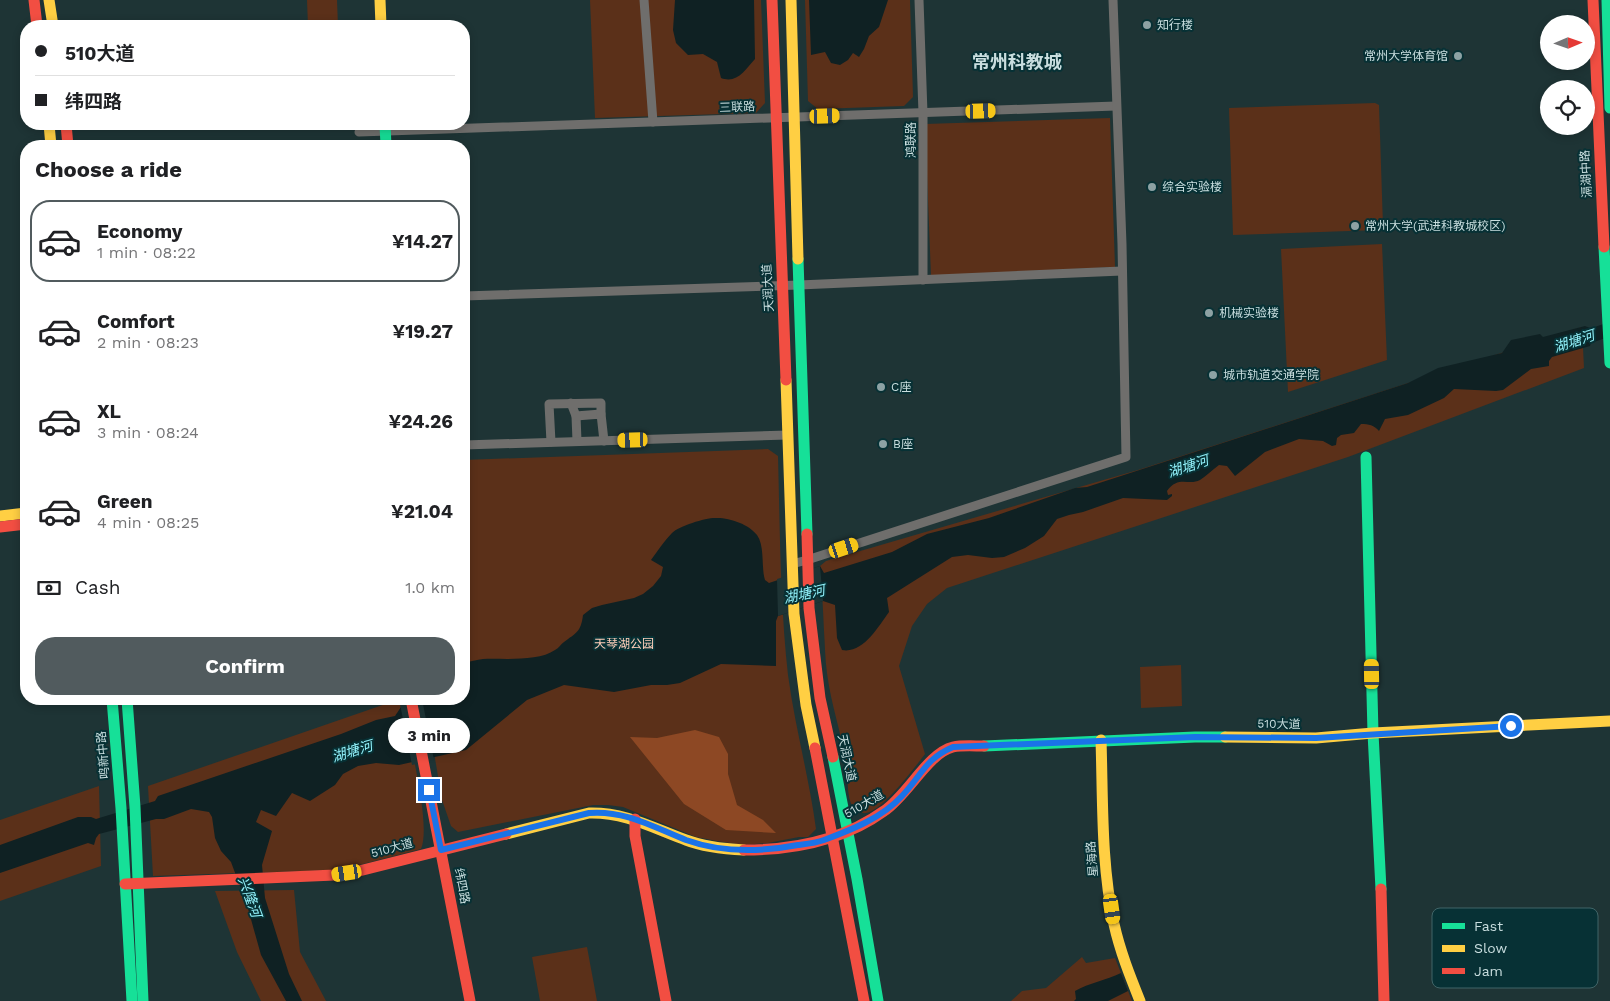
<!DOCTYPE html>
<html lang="en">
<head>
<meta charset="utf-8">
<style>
  body { margin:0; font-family:"Work Sans","Noto Sans SC",sans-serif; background:#f6f6f6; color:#202124; height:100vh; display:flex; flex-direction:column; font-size:19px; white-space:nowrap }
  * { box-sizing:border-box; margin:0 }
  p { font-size:16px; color:#757577 }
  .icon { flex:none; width:28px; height:28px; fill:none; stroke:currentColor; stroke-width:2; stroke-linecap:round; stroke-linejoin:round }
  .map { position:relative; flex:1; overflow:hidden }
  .side { position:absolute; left:20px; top:140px; width:450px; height:565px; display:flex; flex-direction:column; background:#fff; border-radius:20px; box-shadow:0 2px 8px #0003 }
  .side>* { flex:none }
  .banner { position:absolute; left:20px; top:20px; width:450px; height:110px; border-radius:20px; box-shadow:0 2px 8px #0003; display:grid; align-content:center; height:110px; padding:0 15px; background:#fff }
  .needle { width:32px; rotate:88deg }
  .controls { position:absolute; left:1540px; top:15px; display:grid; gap:10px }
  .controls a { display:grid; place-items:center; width:55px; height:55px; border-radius:50%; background:#fff; box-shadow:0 2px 8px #0003; font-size:25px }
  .end { position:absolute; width:22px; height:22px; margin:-11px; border:6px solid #1a73e8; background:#fff; box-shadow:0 0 0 2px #fff }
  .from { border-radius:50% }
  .bubble { position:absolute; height:35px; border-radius:18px; background:#fff; box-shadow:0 2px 8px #0003; font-size:16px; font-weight:700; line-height:35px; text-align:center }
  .car { position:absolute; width:15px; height:30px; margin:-15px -8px; border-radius:6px; box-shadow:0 0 4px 1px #0007; background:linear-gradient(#f5c518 24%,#345 0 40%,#f5c518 0 76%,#345 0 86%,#f5c518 0) }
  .banner b { display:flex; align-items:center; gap:18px; height:48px; font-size:19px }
  .banner b+b { border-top:1px solid #e0e0e0 }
  .banner i { width:12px; height:12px; background:#202124 }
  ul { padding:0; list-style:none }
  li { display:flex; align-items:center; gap:15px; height:82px; margin:0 10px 8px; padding:0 5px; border:2px solid transparent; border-radius:20px }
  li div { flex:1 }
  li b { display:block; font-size:19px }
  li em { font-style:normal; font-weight:700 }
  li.current { border-color:#515b5e }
  li>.icon { width:45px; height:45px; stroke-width:1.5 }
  h2 { padding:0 15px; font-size:22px; line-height:60px }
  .pay { display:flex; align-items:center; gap:12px; height:55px; padding:0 15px; font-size:19px }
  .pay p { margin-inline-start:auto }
  .action { display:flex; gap:10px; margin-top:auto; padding:10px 15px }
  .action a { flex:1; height:58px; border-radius:20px; background:#515b5e; color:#fff; font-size:20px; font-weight:700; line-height:58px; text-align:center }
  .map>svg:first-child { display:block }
  .green { fill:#5b3019 }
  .forest { fill:#8d4824 }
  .water { fill:#0f2123 }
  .pier { fill:#1e3435 }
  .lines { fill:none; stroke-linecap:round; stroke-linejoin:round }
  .river { stroke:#0f2123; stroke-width:14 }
  .street { stroke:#6f6e6c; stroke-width:9 }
  .fast { stroke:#16e098; stroke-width:11 }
  .slow { stroke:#ffcf43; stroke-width:11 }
  .jam { stroke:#f24e42; stroke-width:11 }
  .route { stroke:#1a73e8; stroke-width:6 }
  .poi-dot { fill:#8da2a4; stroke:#073135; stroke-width:2 }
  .labels { text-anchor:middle; stroke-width:4; stroke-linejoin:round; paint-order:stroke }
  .poi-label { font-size:12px; fill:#c9dedf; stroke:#073135; text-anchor:start }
  .street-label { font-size:12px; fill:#c9dedf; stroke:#073135 }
  .park-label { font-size:12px; fill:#ffcfba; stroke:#073135 }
  .water-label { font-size:14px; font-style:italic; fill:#92f2fb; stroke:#073135 }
  .district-label { font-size:18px; font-weight:bold; fill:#c9dedf; stroke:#073135 }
  .key { fill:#073135; stroke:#416568; stroke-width:1 }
  .key-label { font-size:14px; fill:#c9dedf }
</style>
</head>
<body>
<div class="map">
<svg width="1610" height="1001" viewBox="0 0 1610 1001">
  <rect width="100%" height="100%" fill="#1e3435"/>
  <g class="green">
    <path d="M 307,0 L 337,0 L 338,26 L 308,26 Z"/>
    <path d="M 590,0 L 761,0 L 765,103 L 756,113 L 595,118 Z"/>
    <path d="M 805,0 L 910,0 L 913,97 L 904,106 L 818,109 L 808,101 Z"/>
    <path d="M 1375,103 L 1379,105 L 1383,226 L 1378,230 L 1233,235 L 1229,108 Z"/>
    <path d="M 1110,118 L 1115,267 L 931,276 L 925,124 Z"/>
    <path d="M 1382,244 L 1387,360 L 1288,392 L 1281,249 Z"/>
    <path d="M 1582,327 L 1584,368 L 1348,457 L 947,588 L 927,604 L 912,626 L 899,666 L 925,754 C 915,767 879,816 863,813 C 844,811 849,780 847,767 C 842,735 831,705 827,673 C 825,659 825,645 824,631 C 823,609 822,588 820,566 L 826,561 L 1138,470 Z"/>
    <path d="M 768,449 L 778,456 C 780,529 780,603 788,675 C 795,727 809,777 816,829 L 808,837 L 799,837 L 768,843 L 743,845 L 717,841 L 696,837 L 623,807 L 608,805 L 593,805 L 458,832 L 451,826 L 442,800 L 425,699 L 464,699 L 464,460 Z"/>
    <path d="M 1181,665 L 1182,706 L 1141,708 L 1140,667 Z"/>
    <path d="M 400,699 C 407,730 432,824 421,849 L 355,866 L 333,870 L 153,876 L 148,786 Z"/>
    <path d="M 99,786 L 101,866 L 0,901 L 0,820 Z"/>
    <path d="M 294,890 L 300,952 L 326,1001 L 261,1001 L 237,952 L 215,891 Z"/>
    <path d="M 587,947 L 597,1001 L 540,1001 L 532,957 Z"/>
    <path d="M 1082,957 L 1086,963 L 1115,958 L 1132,1001 L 1011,1001 L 1022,991 L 1046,988 Z"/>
  </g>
  <path class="forest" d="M 695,730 L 719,737 L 728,754 L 728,774 L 737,805 L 763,820 L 776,833 L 726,830 L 684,804 L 630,737 L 657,738 Z"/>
  <g class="water">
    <path d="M 675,0 L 754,0 L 755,59 C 745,70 737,84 721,78 L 717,62 L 703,54 L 688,55 L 676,43 L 673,30 Z"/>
    <path d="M 809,0 L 888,0 L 879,27 L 869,36 L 864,49 L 859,57 L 853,53 L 848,60 L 840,65 L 831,63 L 825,52 L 811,55 Z"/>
    <path d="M 1585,326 L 1590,328 L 1591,343 L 1590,346 L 1552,357 L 1549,361 L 1549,366 L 1531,369 L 1503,390 L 1496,391 L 1454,389 L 1444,398 L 1408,415 L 1385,419 L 1379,431 C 1374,425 1369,424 1361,424 L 1354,433 L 1341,435 L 1337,438 L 1336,445 L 1332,446 L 1323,441 L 1299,439 L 1265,452 L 1235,476 L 1227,466 L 1219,465 C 1212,470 1206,476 1200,480 C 1189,486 1178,475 1167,491 L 1168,495 L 1172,494 L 1172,496 L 1167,500 L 1123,498 L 1083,512 L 1069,515 L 1057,519 L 1044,536 L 1025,548 L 1004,557 L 992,558 L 968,555 L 952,557 L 887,598 L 889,612 C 878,627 863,654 842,650 L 837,638 L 835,605 L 823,601 L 778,616 L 776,621 L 776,666 L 721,664 L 680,683 L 667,685 L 651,685 L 614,692 L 564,685 L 527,700 L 466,750 L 399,765 L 376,763 L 358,766 L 343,774 L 335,785 L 310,801 L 292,793 L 276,816 L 261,810 L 256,822 L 272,831 L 262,865 L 265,898 L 289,974 L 302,1001 L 286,1001 L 261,955 L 247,905 L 231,862 L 221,851 L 215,838 L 212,817 L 209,812 L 191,809 L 164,819 L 156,819 L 99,834 L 96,838 L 94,845 L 88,843 L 0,873 L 0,845 L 78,817 L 91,817 L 96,819 L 155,801 L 158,796 L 341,734 L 376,720 L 395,716 L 403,704 L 419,699 L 464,699 L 464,663 C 470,661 477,660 483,659 C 503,658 538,662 555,650 C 559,648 561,644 564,642 C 576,633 581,632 583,615 L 592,608 L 602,605 L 634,598 L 643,594 L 653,586 L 661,576 L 663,567 L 651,560 C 657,552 664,541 672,533 C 679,526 705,518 715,518 C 728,517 749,524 757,535 C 765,546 761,567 765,580 L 769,583 L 820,566 L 824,573 L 892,552 L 927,534 L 989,518 L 1075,488 L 1087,487 L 1408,383 L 1438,368 L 1502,353 L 1511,340 L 1540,334 L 1543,337 Z"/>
    <path d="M 1121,973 L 1128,991 L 1108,1001 L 1074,1001 L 1076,999 L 1075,991 C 1089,983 1106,980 1121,973 Z"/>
  </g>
  <g class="pier">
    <path d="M 820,566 L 823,601 L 778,616 L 777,579 Z"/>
    <path d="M 411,699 L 422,699 L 434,760 L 412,765 L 400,704 Z"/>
  </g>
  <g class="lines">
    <path class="river" d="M 1573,342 L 1610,329"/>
    <g class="street">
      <path d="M 644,0 L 653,122"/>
      <path d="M 919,0 L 923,113 L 923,280"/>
      <path d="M 359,132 L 1116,106"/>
      <path d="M 464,296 L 799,285 L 1122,271"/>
      <path d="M 571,403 L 576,416 L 577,441"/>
      <path d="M 576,416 L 601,414 L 604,441"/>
      <path d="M 551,442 L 549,404 L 601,403 L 601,414"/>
      <path d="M 464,445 L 788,435"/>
      <path d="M 792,564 L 807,560 L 1126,457 L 1122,244 L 1113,0"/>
    </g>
    <g class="fast">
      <path d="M 1607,0 L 1610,108"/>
      <path d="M 385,124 L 386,146"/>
      <path d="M 1604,247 L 1610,363"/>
      <path d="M 798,259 L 807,534"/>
      <path d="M 1366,457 L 1373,733 L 1381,889"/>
      <path d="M 112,699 L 121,808 L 132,1001"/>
      <path d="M 127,699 L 135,807 L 143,1001"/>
      <path d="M 984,746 L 1195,737 L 1225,737"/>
      <path d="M 833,757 L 857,879 L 878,1001"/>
    </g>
    <g class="slow">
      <path d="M 49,0 L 53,26"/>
      <path d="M 380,0 L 381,26"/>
      <path d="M 791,0 L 798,259"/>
      <path d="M 49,124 L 51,146"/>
      <path d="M 786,380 L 794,614 L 806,705 L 815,748"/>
      <path d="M 0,516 L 26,513"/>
      <path d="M 1225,737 L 1316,738 L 1373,733 L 1610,721"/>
      <path d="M 1101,740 C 1103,801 1101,864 1114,924 C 1120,951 1130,976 1140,1001"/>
      <path d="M 506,834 L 589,813 C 625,812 653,828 686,840 C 704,847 724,849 744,850"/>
    </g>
    <g class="jam">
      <path d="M 34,0 L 37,26"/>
      <path d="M 772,0 L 786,380"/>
      <path d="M 1593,0 L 1604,247"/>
      <path d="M 66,124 L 68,146"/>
      <path d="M 0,527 L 26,524"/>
      <path d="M 807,534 L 809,608 L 820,698 L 833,757"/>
      <path d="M 411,699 L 470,1001"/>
      <path d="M 815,748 L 864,1001"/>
      <path d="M 635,819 L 635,836 L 666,1001"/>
      <path d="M 744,850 C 793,850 844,840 884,811 C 908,795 928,753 953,747 C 962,745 974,746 984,746"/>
      <path d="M 125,884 L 335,875 L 359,871 L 506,834"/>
      <path d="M 1381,889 L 1384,1001"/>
    </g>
  </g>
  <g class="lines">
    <path class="route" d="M 429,790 L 441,850 L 589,813 C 625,810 653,827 686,840 C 722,853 761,852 798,845 C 806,844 816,843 824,840 C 851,830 882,818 902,796 C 922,775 925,759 953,747 L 1195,737 L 1316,738 L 1511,726"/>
  </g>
  <g class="poi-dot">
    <circle cx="1147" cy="25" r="5"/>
    <circle cx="1458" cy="56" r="5"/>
    <circle cx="1152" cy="187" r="5"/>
    <circle cx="1355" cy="226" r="5"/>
    <circle cx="1209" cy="313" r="5"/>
    <circle cx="1213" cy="375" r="5"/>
    <circle cx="881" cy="387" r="5"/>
    <circle cx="883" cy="444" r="5"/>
  </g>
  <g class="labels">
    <g class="poi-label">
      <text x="1157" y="29">知行楼</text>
      <text x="1448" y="60" text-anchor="end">常州大学体育馆</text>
      <text x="1162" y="191">综合实验楼</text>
      <text x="1365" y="230">常州大学(武进科教城校区)</text>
      <text x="1219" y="317">机械实验楼</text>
      <text x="1223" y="379">城市轨道交通学院</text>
      <text x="891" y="391">C座</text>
      <text x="893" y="448">B座</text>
    </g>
    <g class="street-label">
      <text transform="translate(737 107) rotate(-2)" y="4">三联路</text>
      <text transform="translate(911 140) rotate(-90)" y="4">鸿联路</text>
      <text transform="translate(1586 174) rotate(-93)" y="4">滆湖中路</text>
      <text transform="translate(768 288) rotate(-93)" y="4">天润大道</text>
      <text transform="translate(1279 724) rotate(1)" y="4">510大道</text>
      <text transform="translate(103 755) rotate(-95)" y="4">鸣新中路</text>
      <text transform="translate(847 758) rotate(78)" y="4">天润大道</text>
      <text transform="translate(864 804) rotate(-30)" y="4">510大道</text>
      <text transform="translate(392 848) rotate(-15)" y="4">510大道</text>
      <text transform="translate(1092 859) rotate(-95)" y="4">星海路</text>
      <text transform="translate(462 886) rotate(79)" y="4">纬四路</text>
    </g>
    <g class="park-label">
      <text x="624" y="648">天琴湖公园</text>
    </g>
    <g class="water-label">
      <text transform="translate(1574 341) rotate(-18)" y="5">湖塘河</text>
      <text transform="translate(1188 466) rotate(-18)" y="5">湖塘河</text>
      <text transform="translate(804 594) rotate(-12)" y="5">湖塘河</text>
      <text transform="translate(352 751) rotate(-17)" y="5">湖塘河</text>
      <text transform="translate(250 897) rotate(70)" y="5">兴隆河</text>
    </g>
    <g class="district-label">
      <text x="1017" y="68">常州科教城</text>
    </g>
  </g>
  <rect x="1432" y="908" width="166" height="80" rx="8" class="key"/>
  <rect x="1442" y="923" width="23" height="6" fill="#16e098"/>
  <rect x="1442" y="945" width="23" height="7" fill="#ffcf43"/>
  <rect x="1442" y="968" width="23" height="6" fill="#f24e42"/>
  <g class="key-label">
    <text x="1474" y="931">Fast</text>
    <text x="1474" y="953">Slow</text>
    <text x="1474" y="976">Jam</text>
  </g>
</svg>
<div class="controls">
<a><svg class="needle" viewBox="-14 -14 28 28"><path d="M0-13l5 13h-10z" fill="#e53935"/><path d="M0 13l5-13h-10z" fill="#757577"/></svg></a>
<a><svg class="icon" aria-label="locate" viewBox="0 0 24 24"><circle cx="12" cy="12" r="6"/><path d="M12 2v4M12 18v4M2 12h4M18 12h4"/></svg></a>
</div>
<i class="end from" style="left:1511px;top:726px"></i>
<i class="end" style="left:429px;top:790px"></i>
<div class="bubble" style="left:388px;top:718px;width:82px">3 min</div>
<i class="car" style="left:981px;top:111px;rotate:88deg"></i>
<i class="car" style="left:825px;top:116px;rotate:88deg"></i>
<i class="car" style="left:633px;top:440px;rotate:268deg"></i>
<i class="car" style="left:844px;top:548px;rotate:72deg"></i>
<i class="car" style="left:1372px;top:674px;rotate:359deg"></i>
<i class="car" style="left:347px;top:873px;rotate:261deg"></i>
<i class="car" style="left:1112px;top:909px;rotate:172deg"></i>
<div class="banner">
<b><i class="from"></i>510大道</b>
<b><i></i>纬四路</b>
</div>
<section class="side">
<h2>Choose a ride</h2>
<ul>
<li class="current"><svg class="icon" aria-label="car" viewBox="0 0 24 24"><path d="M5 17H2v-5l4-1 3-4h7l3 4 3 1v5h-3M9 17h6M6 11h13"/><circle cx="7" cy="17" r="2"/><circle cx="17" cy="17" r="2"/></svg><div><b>Economy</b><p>1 min · 08:22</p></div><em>¥14.27</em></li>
<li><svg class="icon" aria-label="car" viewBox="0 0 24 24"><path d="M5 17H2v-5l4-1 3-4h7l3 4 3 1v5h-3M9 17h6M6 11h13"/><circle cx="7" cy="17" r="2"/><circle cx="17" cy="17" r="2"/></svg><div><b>Comfort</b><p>2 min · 08:23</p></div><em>¥19.27</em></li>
<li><svg class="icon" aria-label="car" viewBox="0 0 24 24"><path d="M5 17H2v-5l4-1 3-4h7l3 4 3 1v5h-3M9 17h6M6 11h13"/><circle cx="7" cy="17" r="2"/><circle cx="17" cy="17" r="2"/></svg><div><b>XL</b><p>3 min · 08:24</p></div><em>¥24.26</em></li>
<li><svg class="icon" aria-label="car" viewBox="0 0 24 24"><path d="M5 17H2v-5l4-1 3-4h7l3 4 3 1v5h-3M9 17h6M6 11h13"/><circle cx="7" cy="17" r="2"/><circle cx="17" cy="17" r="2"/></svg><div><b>Green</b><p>4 min · 08:25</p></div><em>¥21.04</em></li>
</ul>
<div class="pay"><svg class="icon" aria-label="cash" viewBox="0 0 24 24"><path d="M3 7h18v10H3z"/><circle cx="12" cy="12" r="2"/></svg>Cash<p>1.0 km</p></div>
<div class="action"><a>Confirm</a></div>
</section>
</div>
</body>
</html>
